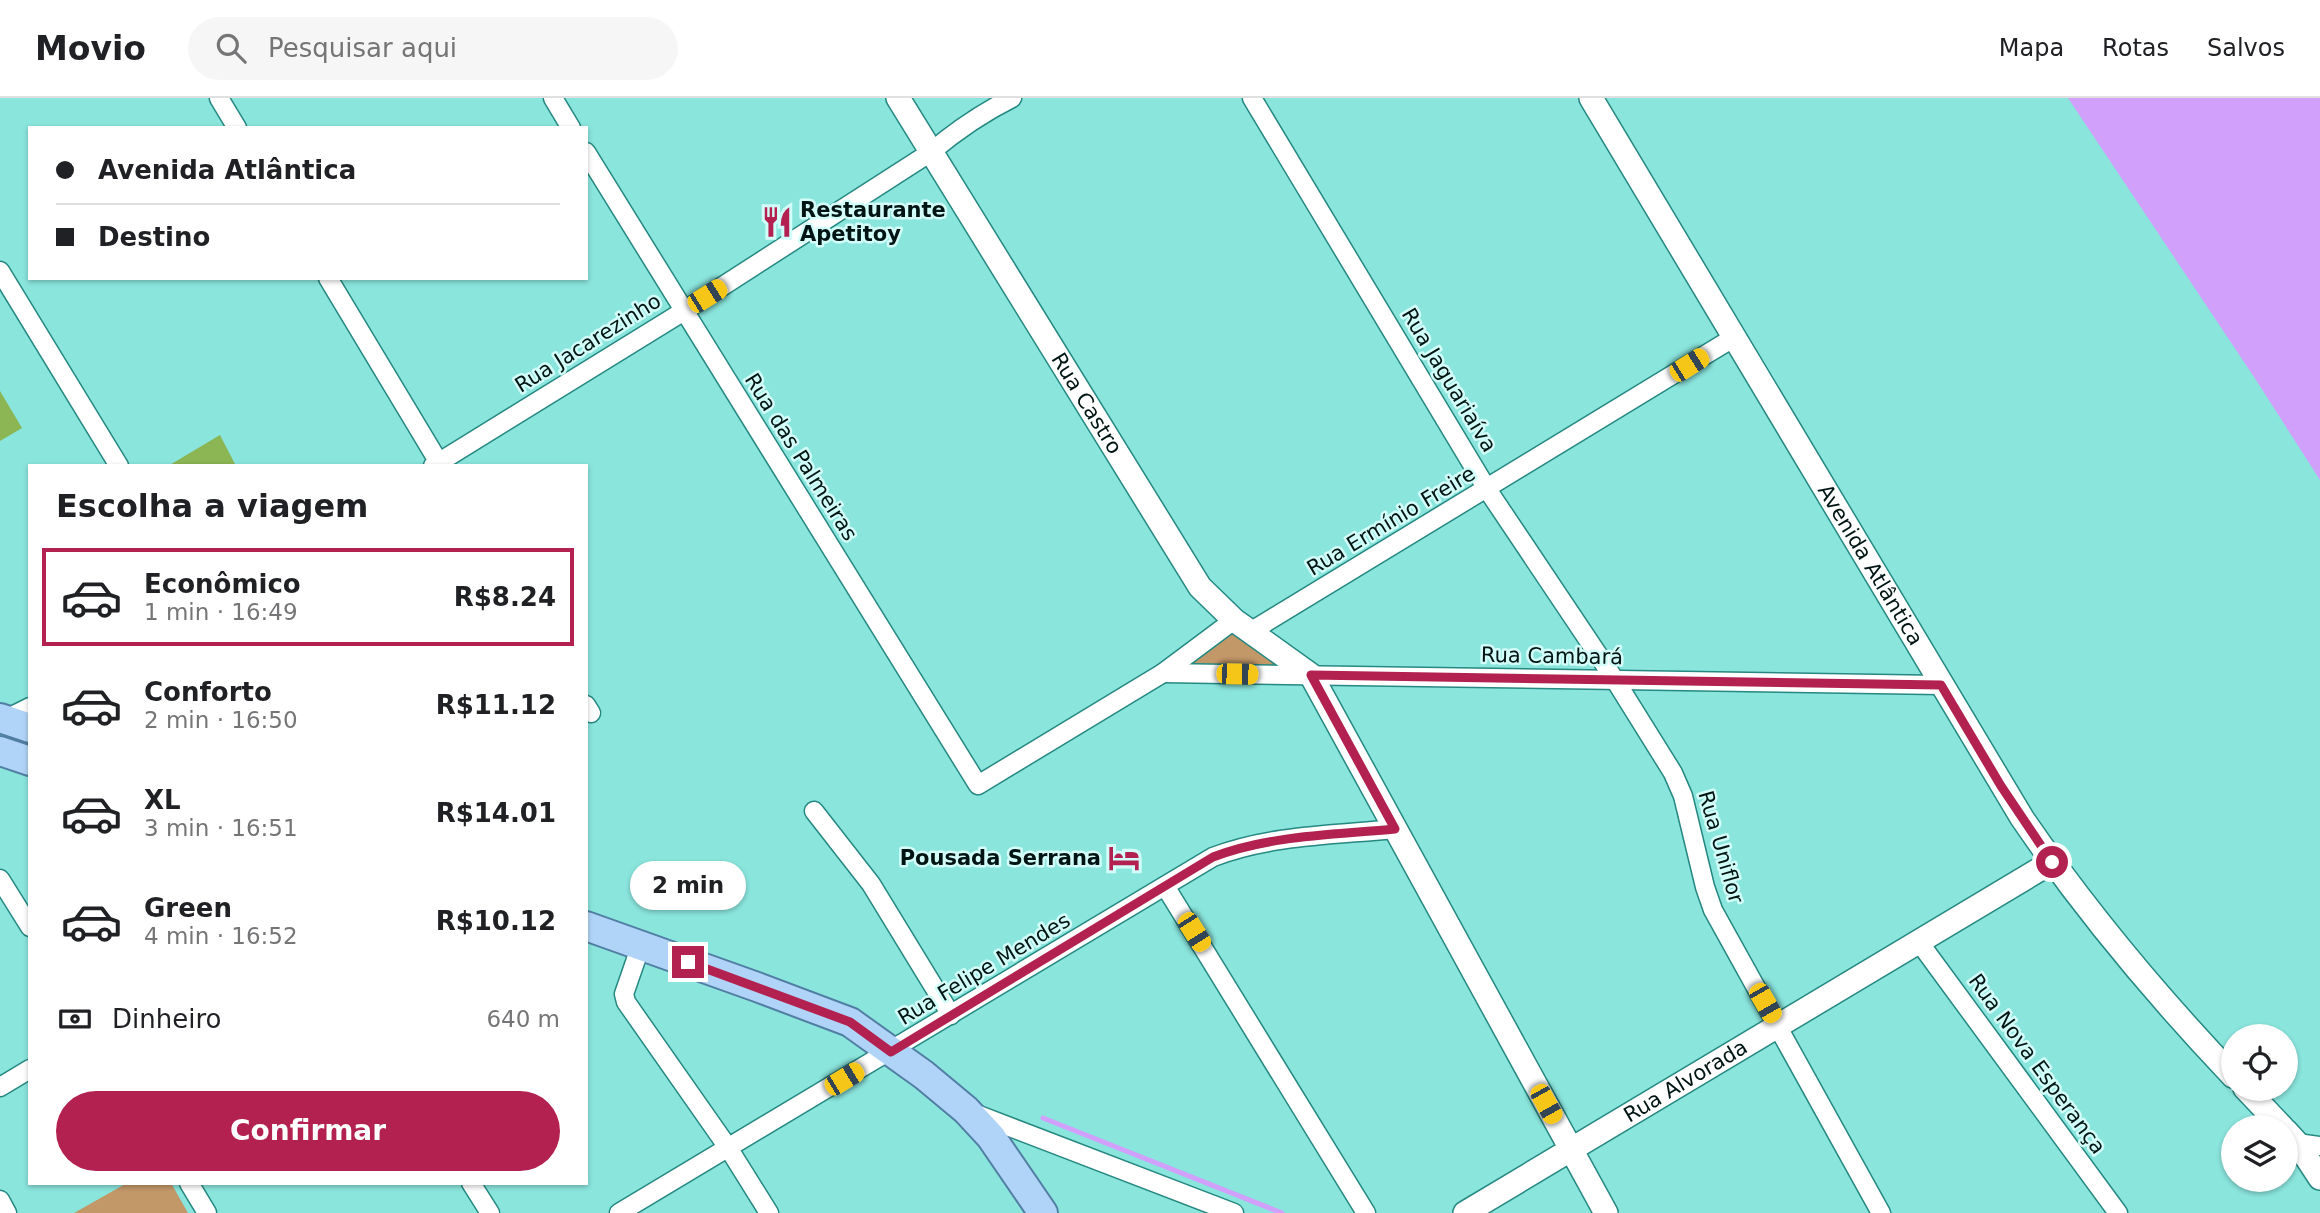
<!DOCTYPE html>
<html lang="pt">
<head>
<meta charset="utf-8">
<style>
  body { margin:0; font-family:"DejaVu Sans",sans-serif; background:#f6f6f6; color:#202124; height:100vh; display:flex; flex-direction:column; font-size:26px; white-space:nowrap }
  * { box-sizing:border-box; margin:0 }
  p { font-size:23px; color:#757577 }
  .icon { flex:none; width:38px; height:38px; fill:none; stroke:currentColor; stroke-width:2; stroke-linecap:round; stroke-linejoin:round }
  .map { position:relative; flex:1; overflow:hidden }
  .panel { position:absolute; left:28px; top:366px; width:560px; height:721px; display:flex; flex-direction:column; background:#fff; border-radius:0px; box-shadow:0 2px 5px #0004 }
  .panel>* { flex:none }
  .hud { position:absolute; left:28px; top:28px; width:560px; height:154px; border-radius:0px; box-shadow:0 2px 5px #0004; display:grid; align-content:center; height:154px; padding:0 28px; background:#fff }
  .buttons { position:absolute; left:2221px; top:926px; display:grid; gap:14px }
  .buttons a { display:grid; place-items:center; width:77px; height:77px; border-radius:50%; background:#fff; box-shadow:0 2px 5px #0004; font-size:35px }
  .end { position:absolute; width:32px; height:32px; margin:-16px; border:9px solid #b2214f; background:#fff; box-shadow:0 0 0 4px #fff }
  .from { border-radius:50% }
  .bubble { position:absolute; height:49px; border-radius:24px; background:#fff; box-shadow:0 2px 5px #0004; font-size:23px; font-weight:700; line-height:49px; text-align:center }
  .car { position:absolute; width:21px; height:42px; margin:-21px -10px; border-radius:9px; box-shadow:0 0 5px 2px #0007; background:linear-gradient(#f5c518 24%,#345 0 40%,#f5c518 0 76%,#345 0 86%,#f5c518 0) }
  .hud b { display:flex; align-items:center; gap:24px; height:66px; font-size:26px }
  .hud b+b { border-top:2px solid #e0e0e0 }
  .hud i { width:18px; height:18px; background:#202124 }
  ul { padding:0; list-style:none }
  li { display:flex; align-items:center; gap:21px; height:98px; margin:0 14px 10px; padding:0 14px; border:4px solid transparent; border-radius:0px }
  li div { flex:1 }
  li b { display:block; font-size:26px }
  li em { font-style:normal; font-weight:700 }
  li.active { border-color:#b2214f }
  li>.icon { width:63px; height:63px; stroke-width:1.5 }
  h2 { padding:0 28px; font-size:32px; line-height:84px }
  .pay { display:flex; align-items:center; gap:18px; height:77px; padding:0 28px; font-size:26px }
  .pay p { margin-inline-start:auto }
  .primary-button { display:flex; gap:14px; margin-top:auto; padding:14px 28px }
  .primary-button a { flex:1; height:80px; border-radius:42px; background:#b2214f; color:#fff; font-size:28px; font-weight:700; line-height:80px; text-align:center }
  header { display:flex; align-items:center; gap:42px; box-sizing:border-box; height:98px; padding:0 35px; background:#fff; border-bottom:2px solid #e0e0e0 }
  header strong { font-size:33px }
  nav { display:flex; gap:38px; margin-inline-start:auto; font-size:24px }
  .search { width:490px; height:63px; background:#f6f6f6; display:flex; align-items:center; gap:18px; box-sizing:border-box; padding:0 24px; border-radius:38px; color:#757577; font-size:26px }
  .map>svg:first-child { display:block }
  .green { fill:#c39869 }
  .water { fill:#d1a0fb }
  .lines { fill:none; stroke-linecap:round; stroke-linejoin:round }
  .stream { stroke:#d1a0fb; stroke-width:5 }
  .building { fill:#8cb554 }
  .minor-casing { stroke:#258881; stroke-width:21 }
  .tertiary-casing { stroke:#258881; stroke-width:26 }
  .primary-casing { stroke:#517ea3; stroke-width:32 }
  .minor { stroke:#fff; stroke-width:18 }
  .tertiary { stroke:#fff; stroke-width:23 }
  .primary { stroke:#b0d4f7; stroke-width:28 }
  .route { stroke:#b2214f; stroke-width:9 }
  .labels { text-anchor:middle; stroke-width:5; stroke-linejoin:round; paint-order:stroke }
  .poi-label { font-size:21px; font-weight:bold; fill:#001513; stroke:#d2fdf9; text-anchor:start }
  .street-label { font-size:21px; fill:#001513; stroke:#d2fdf9 }
</style>
</head>
<body>
<header>
<strong>Movio</strong>
<div class="search"><svg class="icon" aria-label="search" viewBox="0 0 24 24"><circle cx="10" cy="10" r="6"/><path d="M15 15l6 6"/></svg>Pesquisar aqui</div>
<nav><a>Mapa</a><a>Rotas</a><a>Salvos</a></nav>
</header>
<div class="map">
<svg width="2320" height="1115" viewBox="0 0 2320 1115">
  <rect width="100%" height="100%" fill="#8ae5dd"/>
  <g class="green">
    <path d="M 1234,533 L 1283,569 L 1190,565 Z"/>
    <path d="M 127,1085 L 171,1085 L 188,1115 L 74,1115 Z"/>
  </g>
  <path class="water" d="M 2068,0 L 2320,0 L 2320,382 L 2256,282 Z"/>
  <g class="lines">
    <path class="stream" d="M 1043,1020 L 1282,1115"/>
  </g>
  <g class="building">
    <path d="M 0,293 L 22,330 L 0,343 Z"/>
    <path d="M 220,337 L 236,368 L 168,368 Z"/>
  </g>
  <g class="lines">
    <defs>
      <g id="minor">
        <path d="M 219,0 L 237,30"/>
        <path d="M 553,0 L 571,30"/>
        <path d="M 1252,0 L 1487,391 L 1615,582 L 1673,675 L 1683,698 L 1705,789 L 1713,812 L 1881,1115"/>
        <path d="M 586,54 L 978,687 L 1163,575 L 1234,522"/>
        <path d="M 0,173 L 119,368"/>
        <path d="M 328,180 L 441,368"/>
        <path d="M 433,368 L 684,213 L 931,54 C 957,32 982,15 1012,0"/>
        <path d="M 1250,534 L 1733,240"/>
        <path d="M 1163,575 L 1941,587"/>
        <path d="M 586,607 L 591,615"/>
        <path d="M 6,621 L 30,609"/>
        <path d="M 814,713 L 871,786 L 951,917"/>
        <path d="M 0,781 L 30,829"/>
        <path d="M 1165,788 L 1366,1115"/>
        <path d="M 1919,844 L 2118,1115"/>
        <path d="M 641,847 L 624,896 L 626,904 L 729,1051 L 769,1115"/>
        <path d="M 0,989 L 30,971"/>
        <path d="M 976,1016 L 1234,1115"/>
        <path d="M 2297,1045 L 2320,1048"/>
        <path d="M 189,1085 L 207,1115"/>
        <path d="M 471,1085 L 490,1115"/>
        <path d="M 0,1102 L 7,1115"/>
        <path d="M 619,1115 L 1213,759 C 1270,737 1335,737 1395,731"/>
      </g>
      <g id="tertiary">
        <path id="s1" d="M 898,0 L 1200,489 L 1234,522 L 1311,577 L 1606,1115"/>
        <path id="s2" d="M 1591,0 L 2022,720 C 2085,812 2156,897 2233,978"/>
        <path d="M 2245,990 L 2282,1029"/>
        <path d="M 2286,1033 L 2297,1045 L 2320,1080"/>
        <path id="s3" d="M 1465,1115 L 2052,764"/>
      </g>
      <g id="primary">
        <path d="M 0,620 L 30,630"/>
        <path d="M 0,653 L 30,663"/>
        <path d="M 586,828 L 757,889 L 850,924 L 924,977 L 966,1012 L 991,1039 L 1043,1115"/>
      </g>
    </defs>
    <use href="#minor" class="minor-casing"/>
    <use href="#tertiary" class="tertiary-casing"/>
    <use href="#primary" class="primary-casing"/>
    <use href="#minor" class="minor"/>
    <use href="#tertiary" class="tertiary"/>
    <use href="#primary" class="primary"/>
  </g>
  <g class="lines">
    <path class="route" d="M 688,864 L 850,924 L 891,954 L 1213,759 C 1271,737 1334,737 1395,731 L 1311,577 L 1941,587 L 2001,688 L 2052,764"/>
  </g>
  <defs>
    <symbol id="restaurant-bare" viewBox="-9 -9 18 18"><path d="M-5-6h1v4h1v-4h1v4h1v-4h1v5L-1.5 .5V6h-2V.5L-5-1ZM5-6V6H3V1.5H1.5Q1.5-4 5-6Z" fill="#b2214f" stroke="#d2fdf9" stroke-width="2.5" paint-order="stroke"/></symbol>
    <symbol id="hotel-bare" viewBox="-9 -9 18 18"><path d="M-6-4.5h1.5V1H6V5H4.5V3h-9V5H-6ZM-4 0a1.8 1.8 0 1 1 3.6 0ZM.5 0V-2.5h3Q6-2.5 6 0Z" fill="#b2214f" stroke="#d2fdf9" stroke-width="2.5" paint-order="stroke"/></symbol>
  </defs>
  <g fill-rule="evenodd">
    <use href="#restaurant-bare" x="755" y="102" width="44" height="44"/>
    <use href="#hotel-bare" x="1102" y="738" width="44" height="44"/>
  </g>
  <g class="labels">
    <g class="poi-label">
      <text x="800" y="119">Restaurante<tspan x="800" dy="24">Apetitoy</tspan></text>
      <text x="1101" y="767" text-anchor="end">Pousada Serrana</text>
    </g>
    <g class="street-label">
      <text transform="translate(588 245) rotate(-32)" y="7">Rua Jacarezinho</text>
      <text transform="translate(1449 282) rotate(59)" y="7">Rua Jaguariaíva</text>
      <text dy="7" stroke="none"><textPath href="#s1" startOffset="359">Rua Castro</textPath></text>
      <text transform="translate(801 359) rotate(58)" y="7">Rua das Palmeiras</text>
      <text transform="translate(1391 423) rotate(-31)" y="7">Rua Ermínio Freire</text>
      <text dy="7" stroke="none"><textPath href="#s2" startOffset="544">Avenida Atlântica</textPath></text>
      <text transform="translate(1552 558) rotate(1)" y="7">Rua Cambará</text>
      <text transform="translate(1721 749) rotate(74)" y="7">Rua Uniflor</text>
      <text transform="translate(984 871) rotate(-31)" y="7">Rua Felipe Mendes</text>
      <text transform="translate(2037 966) rotate(54)" y="7">Rua Nova Esperança</text>
      <text dy="7" stroke="none"><textPath href="#s3" startOffset="257">Rua Alvorada</textPath></text>
    </g>
  </g>
</svg>
<div class="buttons">
<a><svg class="icon" aria-label="locate" viewBox="0 0 24 24"><circle cx="12" cy="12" r="6"/><path d="M12 2v4M12 18v4M2 12h4M18 12h4"/></svg></a>
<a><svg class="icon" aria-label="layers" viewBox="0 0 24 24"><path d="M12 4l9 5-9 5-9-5zM3 14l9 5 9-5"/></svg></a>
</div>
<i class="end from" style="left:2052px;top:764px"></i>
<i class="end" style="left:688px;top:864px"></i>
<div class="bubble" style="left:630px;top:763px;width:116px">2 min</div>
<i class="car" style="left:707px;top:198px;rotate:58deg"></i>
<i class="car" style="left:1689px;top:267px;rotate:58deg"></i>
<i class="car" style="left:1237px;top:576px;rotate:91deg"></i>
<i class="car" style="left:1194px;top:834px;rotate:148deg"></i>
<i class="car" style="left:1765px;top:905px;rotate:150deg"></i>
<i class="car" style="left:844px;top:981px;rotate:59deg"></i>
<i class="car" style="left:1546px;top:1006px;rotate:151deg"></i>
<div class="hud">
<b><i class="from"></i>Avenida Atlântica</b>
<b><i></i>Destino</b>
</div>
<section class="panel">
<h2>Escolha a viagem</h2>
<ul>
<li class="active"><svg class="icon" aria-label="car" viewBox="0 0 24 24"><path d="M5 17H2v-5l4-1 3-4h7l3 4 3 1v5h-3M9 17h6M6 11h13"/><circle cx="7" cy="17" r="2"/><circle cx="17" cy="17" r="2"/></svg><div><b>Econômico</b><p>1 min · 16:49</p></div><em>R$8.24</em></li>
<li><svg class="icon" aria-label="car" viewBox="0 0 24 24"><path d="M5 17H2v-5l4-1 3-4h7l3 4 3 1v5h-3M9 17h6M6 11h13"/><circle cx="7" cy="17" r="2"/><circle cx="17" cy="17" r="2"/></svg><div><b>Conforto</b><p>2 min · 16:50</p></div><em>R$11.12</em></li>
<li><svg class="icon" aria-label="car" viewBox="0 0 24 24"><path d="M5 17H2v-5l4-1 3-4h7l3 4 3 1v5h-3M9 17h6M6 11h13"/><circle cx="7" cy="17" r="2"/><circle cx="17" cy="17" r="2"/></svg><div><b>XL</b><p>3 min · 16:51</p></div><em>R$14.01</em></li>
<li><svg class="icon" aria-label="car" viewBox="0 0 24 24"><path d="M5 17H2v-5l4-1 3-4h7l3 4 3 1v5h-3M9 17h6M6 11h13"/><circle cx="7" cy="17" r="2"/><circle cx="17" cy="17" r="2"/></svg><div><b>Green</b><p>4 min · 16:52</p></div><em>R$10.12</em></li>
</ul>
<div class="pay"><svg class="icon" aria-label="cash" viewBox="0 0 24 24"><path d="M3 7h18v10H3z"/><circle cx="12" cy="12" r="2"/></svg>Dinheiro<p>640 m</p></div>
<div class="primary-button"><a>Confirmar</a></div>
</section>
</div>
</body>
</html>
